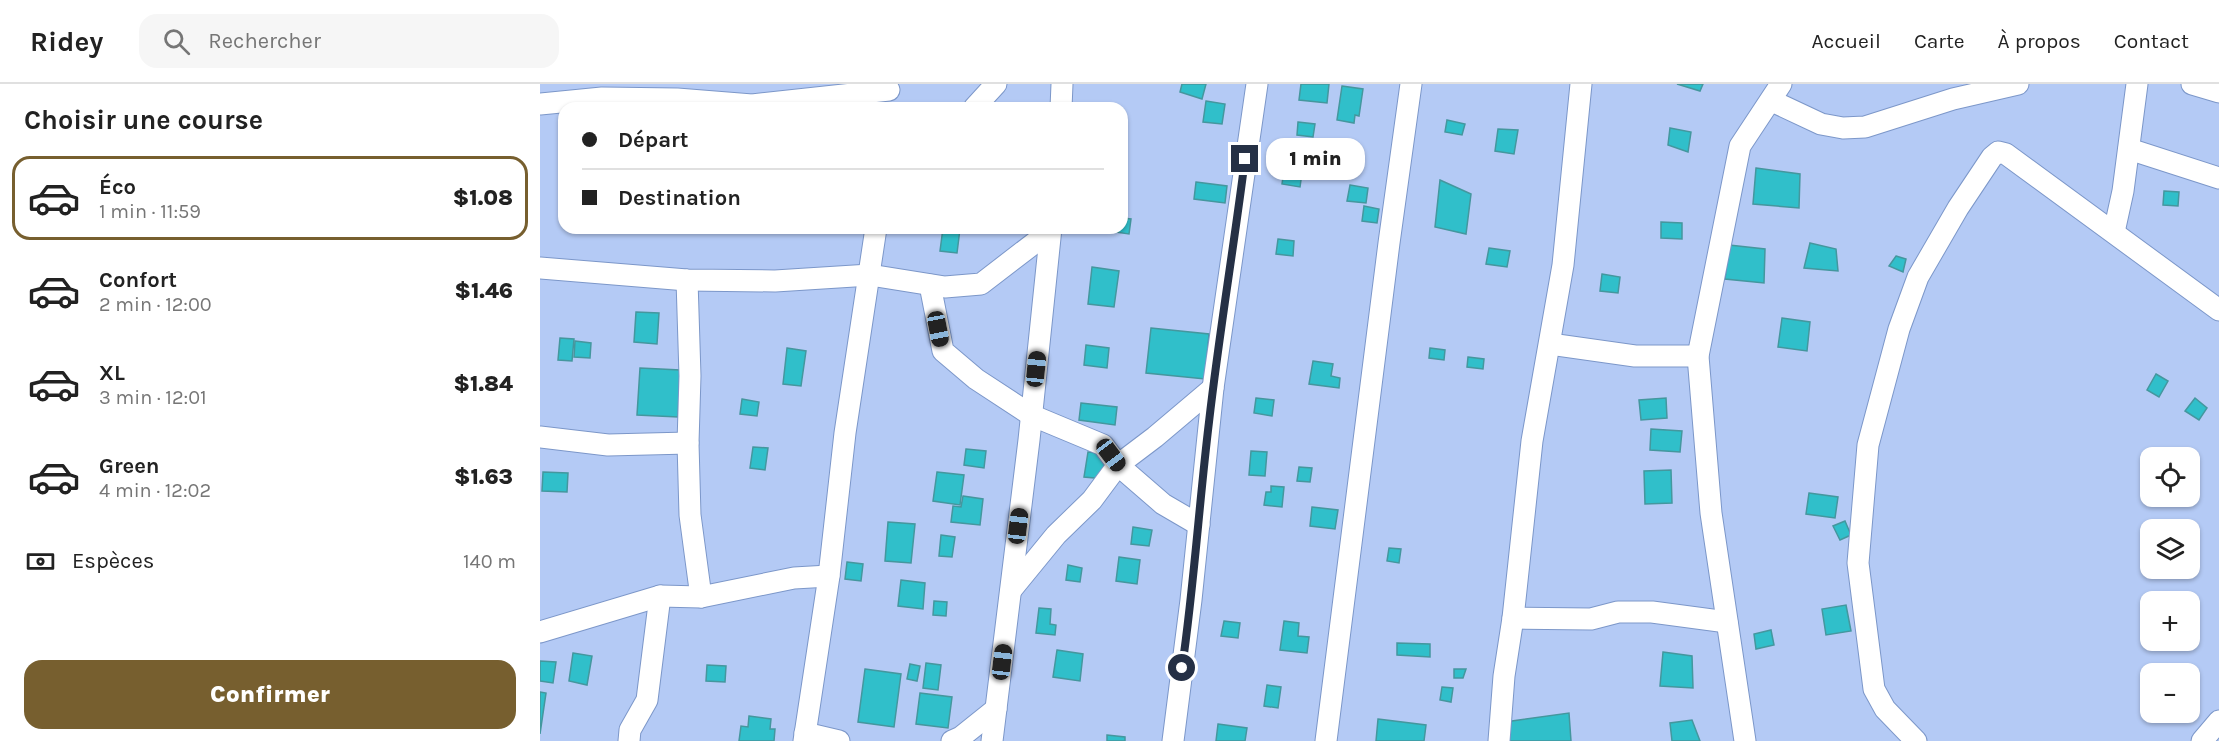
<!DOCTYPE html>
<html lang="fr">
<head>
<meta charset="utf-8">
<style>
  body { margin:0; font-family:Karla,sans-serif; background:#f6f6f6; color:#222; height:100vh; display:flex; flex-direction:column; font-size:22px; white-space:nowrap }
  * { box-sizing:border-box; margin:0 }
  p { font-size:20px; color:#767676 }
  .icon { flex:none; width:33px; height:33px; fill:none; stroke:currentColor; stroke-width:2; stroke-linecap:round; stroke-linejoin:round }
  .map { position:relative; flex:1; overflow:hidden }
  .sheet { display:flex; flex-direction:column; background:#fff; width:540px }
  .sheet>* { flex:none }
  .hud { position:absolute; left:18px; top:18px; width:570px; height:132px; border-radius:18px; box-shadow:0 2px 4px #0004; display:grid; align-content:center; height:132px; padding:0 24px; background:#fff }
  .buttons { position:absolute; left:1600px; top:363px; display:grid; gap:12px }
  .buttons a { display:grid; place-items:center; width:60px; height:60px; border-radius:12px; background:#fff; box-shadow:0 2px 4px #0004; font-size:30px }
  .end { position:absolute; width:27px; height:27px; margin:-14px; border:8px solid #253045; background:#fff; box-shadow:0 0 0 3px #fff }
  .from { border-radius:50% }
  .bubble { position:absolute; height:42px; border-radius:18px; background:#fff; box-shadow:0 2px 4px #0004; font-size:20px; font-weight:800; line-height:42px; text-align:center }
  .car { position:absolute; width:18px; height:36px; margin:-18px -9px; border-radius:8px; box-shadow:0 0 4px 2px #0007; background:linear-gradient(#222 24%,#8ab4d8 0 40%,#222 0 76%,#8ab4d8 0 86%,#222 0) }
  .hud b { display:flex; align-items:center; gap:21px; height:57px; font-size:22px }
  .hud b+b { border-top:2px solid #e0e0e0 }
  .hud i { width:15px; height:15px; background:#222 }
  ul { padding:0; list-style:none }
  li { display:flex; align-items:center; gap:18px; height:84px; margin:0 12px 9px; padding:0 12px; border:3px solid transparent; border-radius:18px }
  li div { flex:1 }
  li b { display:block; font-size:22px }
  li em { font-style:normal; font-weight:800 }
  li.current { border-color:#775f2f }
  li>.icon { width:54px; height:54px; stroke-width:1.5 }
  h2 { padding:0 24px; font-size:27px; line-height:72px }
  .pay { display:flex; align-items:center; gap:15px; height:66px; padding:0 24px; font-size:22px }
  .pay p { margin-inline-start:auto }
  .primary-button { display:flex; gap:12px; margin-top:auto; padding:12px 24px }
  .primary-button a { flex:1; height:69px; border-radius:18px; background:#775f2f; color:#fff; font-size:24px; font-weight:800; line-height:69px; text-align:center }
  header { display:flex; align-items:center; gap:36px; box-sizing:border-box; height:84px; padding:0 30px; background:#fff; border-bottom:2px solid #e0e0e0 }
  header strong { font-size:28px }
  nav { display:flex; gap:33px; margin-inline-start:auto; font-size:21px }
  .search { width:420px; height:54px; background:#f6f6f6; display:flex; align-items:center; gap:15px; box-sizing:border-box; padding:0 21px; border-radius:18px; color:#767676; font-size:22px }
  main { display:flex; flex:1; min-height:0 }
  .map>svg:first-child { display:block }
  .building { fill:#30bfca; stroke:#44979e; stroke-width:1.5 }
  .lines { fill:none; stroke-linecap:round; stroke-linejoin:round }
  .street-casing { stroke:#7c97c9; stroke-width:23 }
  .street { stroke:#fff; stroke-width:21 }
  .route { stroke:#253045; stroke-width:8 }
</style>
</head>
<body>
<header>
<strong>Ridey</strong>
<div class="search"><svg class="icon" aria-label="search" viewBox="0 0 24 24"><circle cx="10" cy="10" r="6"/><path d="M15 15l6 6"/></svg>Rechercher</div>
<nav><a>Accueil</a><a>Carte</a><a>À propos</a><a>Contact</a></nav>
</header>
<main>
<section class="sheet">
<h2>Choisir une course</h2>
<ul>
<li class="current"><svg class="icon" aria-label="car" viewBox="0 0 24 24"><path d="M5 17H2v-5l4-1 3-4h7l3 4 3 1v5h-3M9 17h6M6 11h13"/><circle cx="7" cy="17" r="2"/><circle cx="17" cy="17" r="2"/></svg><div><b>Éco</b><p>1 min · 11:59</p></div><em>$1.08</em></li>
<li><svg class="icon" aria-label="car" viewBox="0 0 24 24"><path d="M5 17H2v-5l4-1 3-4h7l3 4 3 1v5h-3M9 17h6M6 11h13"/><circle cx="7" cy="17" r="2"/><circle cx="17" cy="17" r="2"/></svg><div><b>Confort</b><p>2 min · 12:00</p></div><em>$1.46</em></li>
<li><svg class="icon" aria-label="car" viewBox="0 0 24 24"><path d="M5 17H2v-5l4-1 3-4h7l3 4 3 1v5h-3M9 17h6M6 11h13"/><circle cx="7" cy="17" r="2"/><circle cx="17" cy="17" r="2"/></svg><div><b>XL</b><p>3 min · 12:01</p></div><em>$1.84</em></li>
<li><svg class="icon" aria-label="car" viewBox="0 0 24 24"><path d="M5 17H2v-5l4-1 3-4h7l3 4 3 1v5h-3M9 17h6M6 11h13"/><circle cx="7" cy="17" r="2"/><circle cx="17" cy="17" r="2"/></svg><div><b>Green</b><p>4 min · 12:02</p></div><em>$1.63</em></li>
</ul>
<div class="pay"><svg class="icon" aria-label="cash" viewBox="0 0 24 24"><path d="M3 7h18v10H3z"/><circle cx="12" cy="12" r="2"/></svg>Espèces<p>140 m</p></div>
<div class="primary-button"><a>Confirmer</a></div>
</section>
<div class="map">
<svg width="1679" height="657" viewBox="0 0 1679 657">
  <rect width="100%" height="100%" fill="#b4caf5"/>
  <g class="building">
    <path d="M 642,0 L 666,0 L 662,15 L 640,8 Z"/>
    <path d="M 761,0 L 789,0 L 787,19 L 759,16 Z"/>
    <path d="M 1137,0 L 1163,0 L 1160,7 Z"/>
    <path d="M 802,2 L 823,5 L 819,32 L 815,31 L 814,39 L 797,36 Z"/>
    <path d="M 666,17 L 685,20 L 682,40 L 663,38 Z"/>
    <path d="M 907,36 L 925,40 L 922,51 L 905,48 Z"/>
    <path d="M 758,38 L 775,40 L 773,53 L 757,51 Z"/>
    <path d="M 1130,44 L 1151,48 L 1148,68 L 1128,61 Z"/>
    <path d="M 958,45 L 978,46 L 974,70 L 955,67 Z"/>
    <path d="M 1216,84 L 1260,90 L 1259,124 L 1213,120 Z"/>
    <path d="M 744,87 L 762,89 L 760,103 L 742,100 Z"/>
    <path d="M 900,96 L 931,110 L 926,150 L 895,143 Z"/>
    <path d="M 656,98 L 687,102 L 685,119 L 654,115 Z"/>
    <path d="M 810,101 L 828,104 L 826,119 L 807,117 Z"/>
    <path d="M 1624,107 L 1639,108 L 1638,122 L 1623,121 Z"/>
    <path d="M 824,122 L 839,125 L 837,139 L 822,137 Z"/>
    <path d="M 582,134 L 591,135 L 589,150 L 575,148 L 576,144 L 582,144 Z"/>
    <path d="M 1121,138 L 1142,139 L 1142,155 L 1121,154 Z"/>
    <path d="M 62,144 L 82,144 L 82,149 L 61,147 Z"/>
    <path d="M 403,144 L 420,145 L 417,169 L 400,167 Z"/>
    <path d="M 738,155 L 754,157 L 753,172 L 736,170 Z"/>
    <path d="M 1270,159 L 1296,165 L 1298,187 L 1264,184 Z"/>
    <path d="M 1189,161 L 1225,165 L 1224,199 L 1185,195 Z"/>
    <path d="M 949,164 L 970,167 L 967,183 L 946,180 Z"/>
    <path d="M 1356,172 L 1366,175 L 1363,188 L 1349,182 Z"/>
    <path d="M 552,183 L 579,187 L 574,223 L 548,220 Z"/>
    <path d="M 1062,190 L 1080,193 L 1078,209 L 1060,207 Z"/>
    <path d="M 96,228 L 119,229 L 117,260 L 94,258 Z"/>
    <path d="M 1242,234 L 1270,238 L 1267,267 L 1238,263 Z"/>
    <path d="M 611,244 L 669,250 L 665,295 L 606,289 Z"/>
    <path d="M 20,254 L 34,255 L 32,277 L 18,276 Z"/>
    <path d="M 35,257 L 51,259 L 50,274 L 34,273 Z"/>
    <path d="M 546,261 L 569,264 L 567,284 L 544,281 Z"/>
    <path d="M 247,264 L 266,267 L 261,302 L 243,300 Z"/>
    <path d="M 890,264 L 905,266 L 904,276 L 889,274 Z"/>
    <path d="M 928,273 L 944,275 L 943,285 L 927,283 Z"/>
    <path d="M 773,277 L 793,280 L 791,292 L 800,294 L 799,304 L 769,300 Z"/>
    <path d="M 100,284 L 140,286 L 138,333 L 97,331 Z"/>
    <path d="M 1616,290 L 1628,297 L 1619,313 L 1607,306 Z"/>
    <path d="M 716,314 L 734,316 L 732,332 L 714,329 Z"/>
    <path d="M 1126,314 L 1127,334 L 1101,336 L 1099,316 Z"/>
    <path d="M 1655,314 L 1667,324 L 1659,336 L 1645,327 Z"/>
    <path d="M 202,315 L 219,318 L 217,332 L 200,330 Z"/>
    <path d="M 541,319 L 577,323 L 575,341 L 539,336 Z"/>
    <path d="M 1111,345 L 1142,347 L 1140,368 L 1110,366 Z"/>
    <path d="M 213,363 L 228,364 L 225,386 L 210,384 Z"/>
    <path d="M 426,365 L 446,367 L 444,384 L 424,381 Z"/>
    <path d="M 711,367 L 727,368 L 725,392 L 709,391 Z"/>
    <path d="M 548,368 L 568,370 L 565,395 L 544,393 Z"/>
    <path d="M 759,383 L 772,384 L 770,398 L 757,397 Z"/>
    <path d="M 1131,386 L 1132,419 L 1105,420 L 1104,387 Z"/>
    <path d="M 3,388 L 28,389 L 27,408 L 2,407 Z"/>
    <path d="M 397,388 L 424,391 L 420,421 L 393,417 Z"/>
    <path d="M 731,402 L 744,403 L 742,423 L 724,421 L 726,408 L 731,408 Z"/>
    <path d="M 1269,409 L 1298,413 L 1295,434 L 1266,430 Z"/>
    <path d="M 423,412 L 443,415 L 440,441 L 411,438 L 413,422 L 421,423 Z"/>
    <path d="M 772,423 L 798,426 L 795,445 L 770,442 Z"/>
    <path d="M 1305,437 L 1311,451 L 1300,456 L 1293,442 Z"/>
    <path d="M 348,438 L 375,440 L 371,479 L 345,477 Z"/>
    <path d="M 593,443 L 612,446 L 609,462 L 591,460 Z"/>
    <path d="M 401,451 L 415,453 L 412,473 L 399,472 Z"/>
    <path d="M 849,464 L 861,465 L 859,479 L 847,477 Z"/>
    <path d="M 579,473 L 600,476 L 597,500 L 576,497 Z"/>
    <path d="M 307,478 L 323,480 L 321,497 L 305,495 Z"/>
    <path d="M 528,481 L 542,484 L 540,498 L 526,496 Z"/>
    <path d="M 361,496 L 385,499 L 383,525 L 358,522 Z"/>
    <path d="M 394,517 L 407,518 L 406,532 L 393,531 Z"/>
    <path d="M 1306,521 L 1311,547 L 1286,551 L 1282,525 Z"/>
    <path d="M 499,524 L 511,525 L 510,540 L 516,541 L 515,551 L 496,549 Z"/>
    <path d="M 684,537 L 700,539 L 698,554 L 681,552 Z"/>
    <path d="M 744,537 L 759,539 L 758,552 L 769,553 L 767,569 L 740,566 Z"/>
    <path d="M 1231,546 L 1234,561 L 1216,565 L 1214,550 Z"/>
    <path d="M 857,559 L 890,560 L 890,573 L 857,571 Z"/>
    <path d="M 517,566 L 543,570 L 540,597 L 513,593 Z"/>
    <path d="M 1123,568 L 1152,572 L 1153,604 L 1120,602 Z"/>
    <path d="M 33,569 L 52,572 L 47,601 L 29,597 Z"/>
    <path d="M 0,577 L 16,578 L 13,599 L 0,597 Z"/>
    <path d="M 386,579 L 401,581 L 398,606 L 383,604 Z"/>
    <path d="M 370,580 L 380,582 L 377,597 L 367,595 Z"/>
    <path d="M 167,581 L 186,582 L 185,598 L 166,597 Z"/>
    <path d="M 325,585 L 361,590 L 354,643 L 318,638 Z"/>
    <path d="M 914,585 L 926,585 L 923,594 L 914,594 Z"/>
    <path d="M 727,601 L 741,603 L 738,624 L 724,622 Z"/>
    <path d="M 902,603 L 913,604 L 911,618 L 900,616 Z"/>
    <path d="M 0,608 L 6,609 L 0,650 Z"/>
    <path d="M 380,609 L 412,613 L 408,644 L 376,640 Z"/>
    <path d="M 1029,629 L 1031,657 L 966,657 L 965,638 Z"/>
    <path d="M 209,632 L 231,635 L 230,645 L 235,645 L 234,657 L 199,657 L 201,642 L 208,643 Z"/>
    <path d="M 838,635 L 886,641 L 884,657 L 836,657 Z"/>
    <path d="M 1152,636 L 1160,657 L 1132,657 L 1130,639 Z"/>
    <path d="M 678,640 L 707,644 L 705,657 L 676,657 Z"/>
    <path d="M 567,651 L 585,653 L 585,657 L 567,657 Z"/>
  </g>
  <g class="lines">
    <defs>
      <g id="street">
        <path d="M 1652,0 L 1679,8"/>
        <path d="M 1232,17 L 1281,40 L 1303,44 L 1325,43 L 1413,15 L 1478,0"/>
        <path d="M 0,20 L 62,14 L 137,15 L 212,21 L 349,6"/>
        <path d="M 434,24 L 456,0"/>
        <path d="M 521,24 L 522,0"/>
        <path d="M 1589,65 L 1679,94"/>
        <path d="M 1574,148 L 1583,107 L 1597,0"/>
        <path d="M 0,184 L 147,196 L 235,197 L 330,191 L 405,203 L 441,200 L 510,147"/>
        <path d="M 147,196 L 150,292 L 148,359 L 150,431 L 161,513"/>
        <path d="M 390,201 L 403,267 L 436,295 L 491,331 L 563,361 L 578,381 L 623,420 L 659,441"/>
        <path d="M 1010,260 L 1095,272 L 1158,272"/>
        <path d="M 0,353 L 68,361 L 148,359"/>
        <path d="M 471,506 L 516,451 L 552,416 L 578,381 L 615,353 L 673,304"/>
        <path d="M 973,534 L 1051,535 L 1078,528 L 1112,528 L 1187,538"/>
        <path d="M 0,548 L 120,512 L 161,513 L 254,494 L 289,492"/>
        <path d="M 265,649 L 299,657"/>
        <path d="M 89,657 L 90,646 L 107,616 L 120,512"/>
        <path d="M 264,657 L 289,492 L 305,349 L 336,144"/>
        <path d="M 412,657 L 421,653 L 456,625"/>
        <path d="M 452,657 L 489,356 L 511,144"/>
        <path d="M 633,657 L 651,516 L 673,304 L 717,0"/>
        <path d="M 786,657 L 849,159 L 871,0"/>
        <path d="M 959,657 L 964,592 L 973,534 L 992,357 L 1023,181 L 1041,0"/>
        <path d="M 1205,657 L 1171,429 L 1158,272 L 1200,62 L 1241,0"/>
        <path d="M 1376,657 L 1345,625 L 1334,605 L 1318,479 L 1328,361 L 1359,245 L 1378,193 L 1418,124 L 1452,73 L 1458,68 L 1466,70 L 1679,226"/>
        <path d="M 1662,657 L 1679,637"/>
      </g>
    </defs>
    <use href="#street" class="street-casing"/>
    <use href="#street" class="street"/>
  </g>
  <g class="lines">
    <path class="route" d="M 642,584 C 654,502 659,420 669,338 C 679,250 694,162 705,75"/>
  </g>
</svg>
<div class="buttons">
<a><svg class="icon" aria-label="locate" viewBox="0 0 24 24"><circle cx="12" cy="12" r="6"/><path d="M12 2v4M12 18v4M2 12h4M18 12h4"/></svg></a>
<a><svg class="icon" aria-label="layers" viewBox="0 0 24 24"><path d="M12 4l9 5-9 5-9-5zM3 14l9 5 9-5"/></svg></a>
<a>+</a>
<a>−</a>
</div>
<i class="end from" style="left:642px;top:584px"></i>
<i class="end" style="left:705px;top:75px"></i>
<div class="bubble" style="left:726px;top:54px;width:99px">1 min</div>
<i class="car" style="left:398px;top:245px;rotate:169deg"></i>
<i class="car" style="left:496px;top:285px;rotate:6deg"></i>
<i class="car" style="left:571px;top:371px;rotate:143deg"></i>
<i class="car" style="left:478px;top:442px;rotate:7deg"></i>
<i class="car" style="left:462px;top:578px;rotate:7deg"></i>
<div class="hud">
<b><i class="from"></i>Départ</b>
<b><i></i>Destination</b>
</div>
</div>
</main>
</body>
</html>
